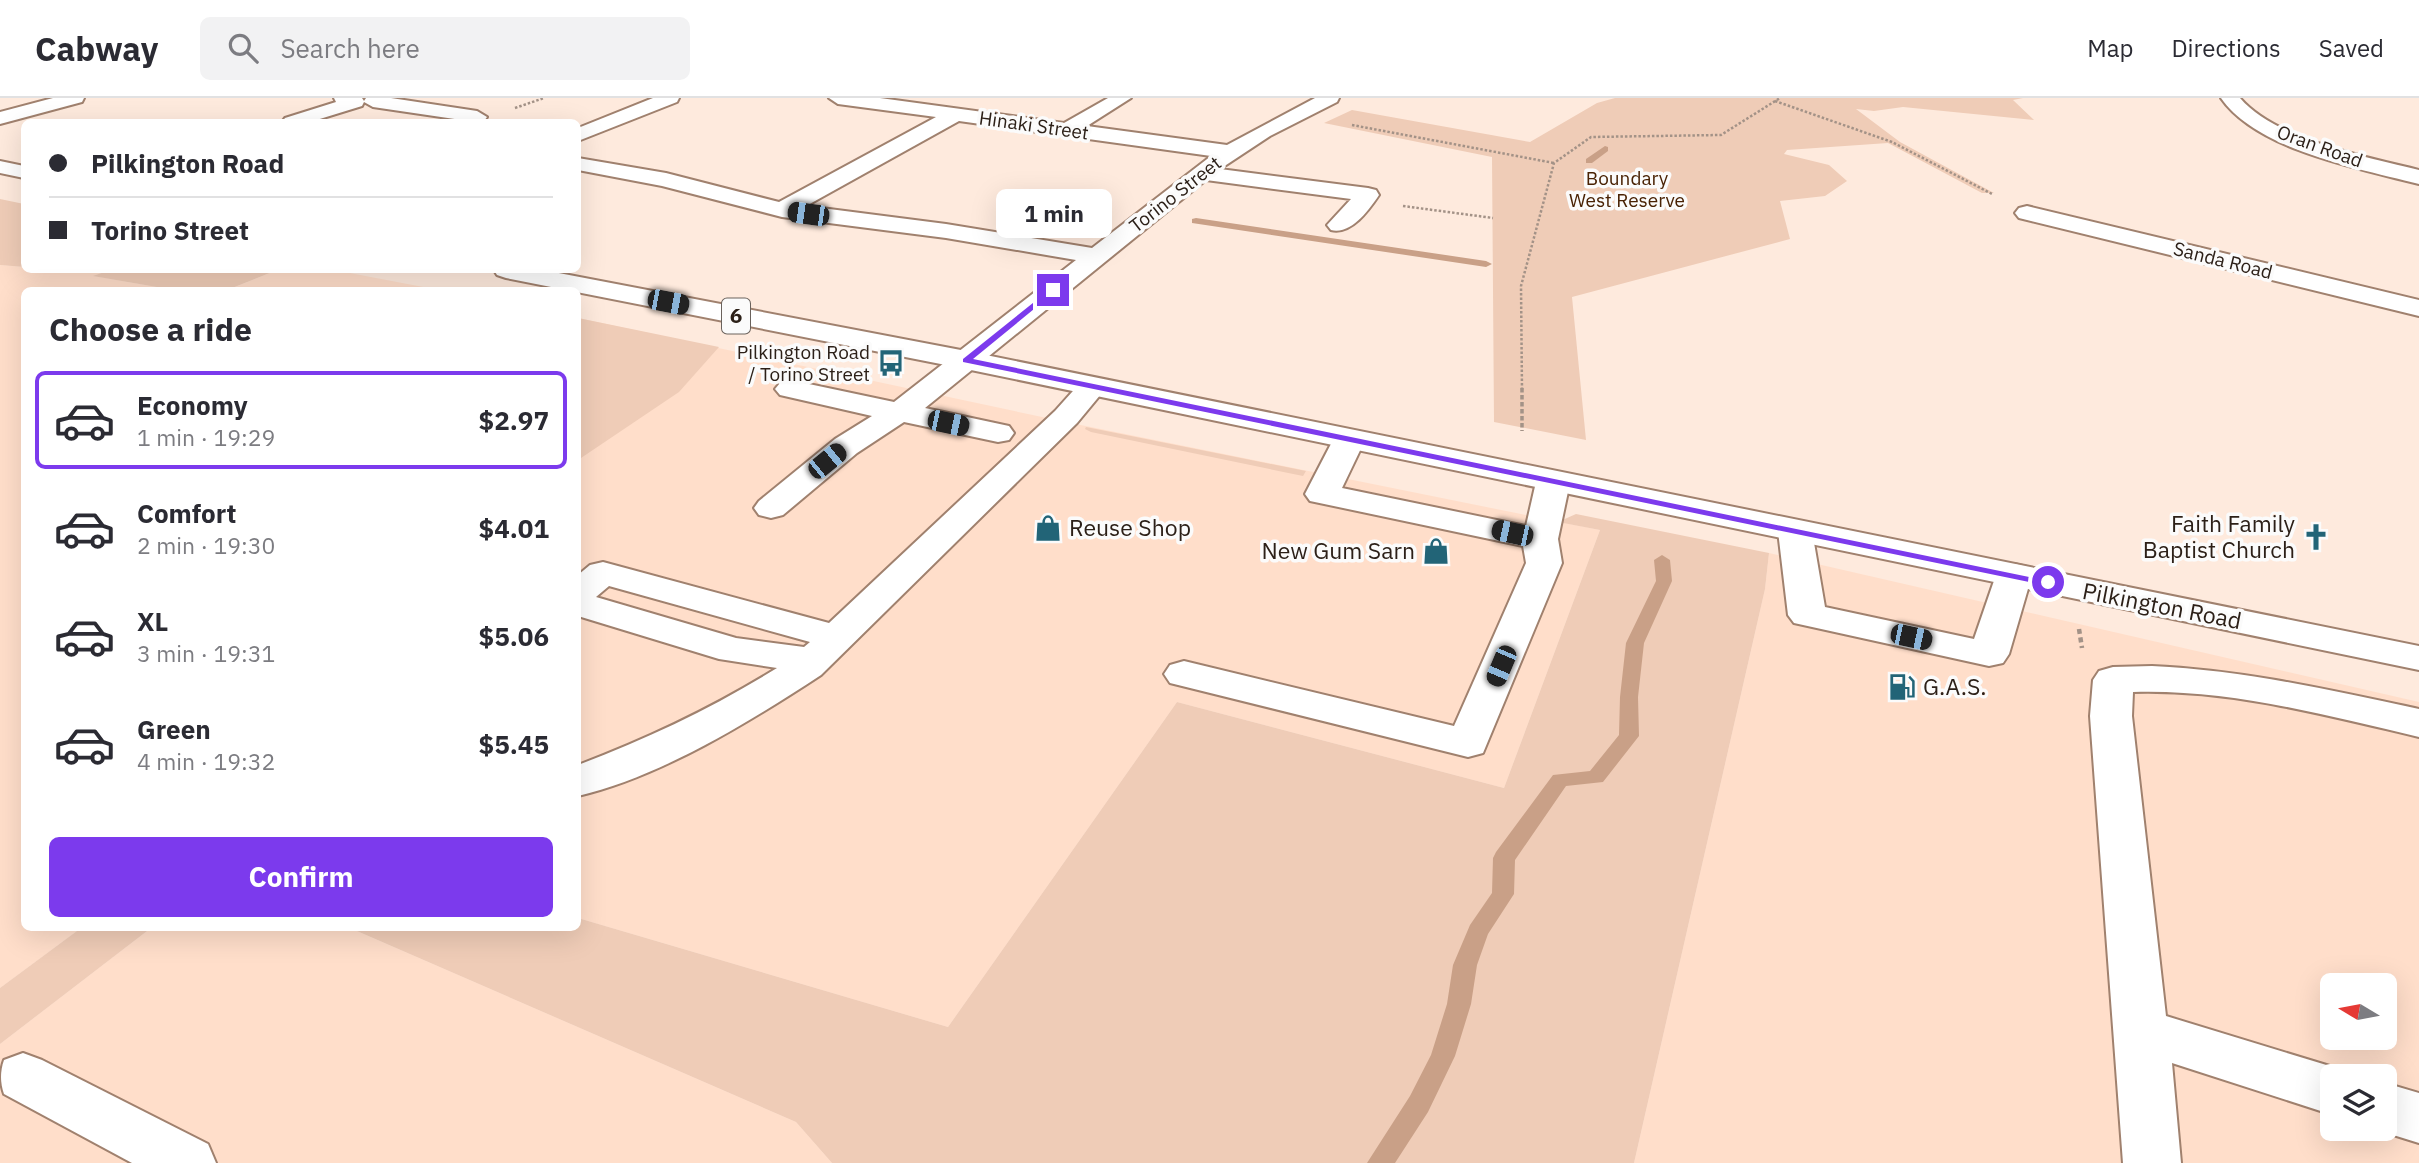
<!DOCTYPE html>
<html lang="en">
<head>
<meta charset="utf-8">
<style>
  body { margin:0; font-family:"IBM Plex Sans",sans-serif; background:#f2f2f3; color:#2b2b33; height:100vh; display:flex; flex-direction:column; font-size:26px; white-space:nowrap }
  * { box-sizing:border-box; margin:0 }
  p { font-size:23px; color:#7c7c81 }
  .icon { flex:none; width:38px; height:38px; fill:none; stroke:currentColor; stroke-width:2; stroke-linecap:round; stroke-linejoin:round }
  .map { position:relative; flex:1; overflow:hidden }
  .drawer { position:absolute; left:21px; top:189px; width:560px; height:644px; display:flex; flex-direction:column; background:#fff; border-radius:10px; box-shadow:0 7px 28px #0002 }
  .drawer>* { flex:none }
  .hud { position:absolute; left:21px; top:21px; width:560px; height:154px; border-radius:10px; box-shadow:0 7px 28px #0002; display:grid; align-content:center; height:154px; padding:0 28px; background:#fff }
  .needle { width:46px; rotate:280deg }
  .buttons { position:absolute; left:2320px; top:875px; display:grid; gap:14px }
  .buttons a { display:grid; place-items:center; width:77px; height:77px; border-radius:10px; background:#fff; box-shadow:0 7px 28px #0002; font-size:35px }
  .end { position:absolute; width:32px; height:32px; margin:-16px; border:9px solid #7c3aed; background:#fff; box-shadow:0 0 0 4px #fff }
  .from { border-radius:50% }
  .bubble { position:absolute; height:49px; border-radius:10px; background:#fff; box-shadow:0 7px 28px #0002; font-size:23px; font-weight:700; line-height:49px; text-align:center }
  .car { position:absolute; width:21px; height:42px; margin:-21px -10px; border-radius:9px; box-shadow:0 0 5px 2px #0007; background:linear-gradient(#222 24%,#8ab4d8 0 40%,#222 0 76%,#8ab4d8 0 86%,#222 0) }
  .hud b { display:flex; align-items:center; gap:24px; height:66px; font-size:26px }
  .hud b+b { border-top:2px solid #e1e1e2 }
  .hud i { width:18px; height:18px; background:#2b2b33 }
  ul { padding:0; list-style:none }
  li { display:flex; align-items:center; gap:21px; height:98px; margin:0 14px 10px; padding:0 14px; border:4px solid transparent; border-radius:10px }
  li div { flex:1 }
  li b { display:block; font-size:26px }
  li em { font-style:normal; font-weight:700 }
  li.selected { border-color:#7c3aed }
  li>.icon { width:63px; height:63px; stroke-width:1.5 }
  h2 { padding:0 28px; font-size:32px; line-height:84px }
  .cta { display:flex; gap:14px; margin-top:auto; padding:14px 28px }
  .cta a { flex:1; height:80px; border-radius:10px; background:#7c3aed; color:#fff; font-size:28px; font-weight:700; line-height:80px; text-align:center }
  header { display:flex; align-items:center; gap:42px; box-sizing:border-box; height:98px; padding:0 35px; background:#fff; border-bottom:2px solid #e1e1e2 }
  header strong { font-size:33px }
  nav { display:flex; gap:38px; margin-inline-start:auto; font-size:24px }
  .search { width:490px; height:63px; background:#f2f2f3; display:flex; align-items:center; gap:18px; box-sizing:border-box; padding:0 24px; border-radius:10px; color:#7c7c81; font-size:26px }
  .map>svg:first-child { display:block }
  .built { fill:#ffdeca; fill-rule:evenodd }
  .green { fill:#efccb7 }
  .lines { fill:none; stroke-linecap:round; stroke-linejoin:round }
  .stream { fill:#c9a087; fill-rule:evenodd }
  .minor-casing { stroke:#a0816e; stroke-width:4 }
  .major-casing { stroke:#a0816e; stroke-width:4 }
  .path-far2 { stroke:#a39287; stroke-width:2.5; stroke-dasharray:2.5 2; stroke-linecap:butt }
  .path-far1 { stroke:#a39287; stroke-width:3.5; stroke-dasharray:4.5 2.5; stroke-linecap:butt }
  .path { stroke:#a39287; stroke-width:4.5; stroke-dasharray:5 3.5; stroke-linecap:butt }
  .minor { fill:#fff; fill-rule:evenodd }
  .major { fill:#fff; fill-rule:evenodd }
  .route { fill:#7c3aed }
  .labels { text-anchor:middle; stroke-width:7; stroke-linejoin:round; paint-order:stroke }
  .far-street-label { font-size:19px; fill:#2c2018; stroke:#fbfbfb }
  .far-park-label { font-size:19px; fill:#492204; stroke:#fbfbfb }
  .far-poi-label { font-size:19px; fill:#2c2018; stroke:#fbfbfb; text-anchor:end }
  .shield { fill:#fbfbfb; stroke:#6a625c; stroke-width:2 }
  .shield-label { font-size:21px; font-weight:bold; fill:#2c2018 }
  .poi-label { font-size:23px; fill:#2c2018; stroke:#fbfbfb; text-anchor:end }
  .street-label { font-size:23px; fill:#2c2018; stroke:#fbfbfb }
</style>
</head>
<body>
<header>
<strong>Cabway</strong>
<div class="search"><svg class="icon" aria-label="search" viewBox="0 0 24 24"><circle cx="10" cy="10" r="6"/><path d="M15 15l6 6"/></svg>Search here</div>
<nav><a>Map</a><a>Directions</a><a>Saved</a></nav>
</header>
<div class="map">
<svg width="2419" height="1065" viewBox="0 0 2419 1065">
  <rect width="100%" height="100%" fill="#feeadd"/>
  <g class="built">
    <path d="M 0,167 L 24,169 L 24,172 L 110,172 L 94,178 L 174,192 L 24,192 L 24,830 L 81,830 L 0,890 Z"/>
    <path d="M 277,172 L 334,172 L 439,192 L 227,192 Z"/>
    <path d="M 578,220 L 1061,323 L 1600,432 L 1504,690 L 1177,604 L 948,929 L 578,820 Z"/>
    <path d="M 1769,455 L 2419,604 L 2419,1065 L 1634,1065 L 1765,491 ZM 2333,887 L 2385,887 L 2385,940 L 2333,940 ZM 2333,978 L 2385,978 L 2385,1031 L 2333,1031 Z"/>
    <path d="M 151,830 L 350,830 L 796,1024 L 832,1065 L 0,1065 L 0,946 Z"/>
  </g>
  <g class="green">
    <path d="M 1615,0 L 2023,0 L 2013,2 L 2034,22 L 1903,9 L 1874,13 L 1856,11 L 1900,44 L 1994,95 L 1982,95 L 1888,45 L 1787,52 L 1784,56 L 1829,67 L 1847,83 L 1825,98 L 1780,103 L 1790,141 L 1572,199 L 1586,342 L 1494,324 L 1492,59 L 1324,25 L 1352,12 L 1530,44 L 1597,5 Z"/>
    <path d="M 0,101 L 24,106 L 24,169 L 0,167 Z"/>
    <path d="M 110,172 L 277,172 L 227,192 L 174,192 L 93,178 Z"/>
    <path d="M 578,220 L 719,249 L 679,294 L 578,362 Z"/>
    <path d="M 1086,329 L 1306,373 L 1303,378 L 1091,334 L 1085,331 Z"/>
    <path d="M 1576,416 L 1769,455 L 1765,491 L 1634,1065 L 832,1065 L 796,1024 L 350,830 L 578,830 L 578,820 L 948,929 L 1177,604 L 1504,690 L 1600,432 L 1558,424 Z"/>
    <path d="M 81,830 L 151,830 L 0,946 L 0,890 Z"/>
  </g>
  <g class="lines">
    <g class="stream">
      <path d="M 1605,48 L 1608,49 L 1608,53 L 1592,65 L 1586,65 L 1586,61 Z"/>
      <path d="M 1196,120 L 1486,163 L 1492,166 L 1486,169 L 1192,125 L 1192,121 Z"/>
      <path d="M 1662,457 L 1670,462 L 1672,483 L 1644,545 L 1638,599 L 1639,638 L 1603,684 L 1566,688 L 1515,762 L 1514,796 L 1488,836 L 1477,867 L 1471,906 L 1455,958 L 1428,1014 L 1395,1065 L 1367,1065 L 1410,998 L 1431,957 L 1447,906 L 1453,867 L 1470,827 L 1492,795 L 1493,760 L 1496,754 L 1553,677 L 1590,673 L 1619,637 L 1620,599 L 1626,545 L 1656,483 L 1654,462 Z"/>
    </g>
    <defs>
      <g id="minor">
        <path d="M 53,0 L 84,0 L 82,4 L 0,26 L 0,14 Z"/>
        <path d="M 334,0 L 362,0 L 364,3 L 366,0 L 391,0 L 477,13 L 487,19 L 484,23 L 475,24 L 373,9 L 364,4 L 362,8 L 310,24 L 282,24 L 285,20 L 336,4 Z"/>
        <path d="M 653,0 L 679,0 L 677,4 L 578,43 L 578,30 Z"/>
        <path d="M 829,0 L 880,0 L 1064,25 L 1108,0 L 1131,0 L 1087,28 L 1227,47 L 1315,0 L 1339,0 L 1337,4 L 1270,38 L 1220,71 L 1368,90 L 1376,92 L 1379,97 C 1369,112 1351,137 1331,132 L 1327,127 L 1351,101 L 1206,82 L 925,310 L 1009,328 L 1014,335 L 1009,342 L 998,344 L 904,324 L 857,355 L 783,417 L 771,420 L 759,417 L 754,410 L 759,403 L 835,341 L 872,318 L 780,297 L 775,291 L 780,285 L 790,282 L 894,304 L 1076,162 L 946,140 L 782,119 L 662,88 L 578,72 L 578,60 L 666,75 L 779,104 L 936,19 L 838,6 ZM 959,23 L 1211,58 L 1092,150 L 946,126 L 806,108 Z"/>
        <path d="M 2221,0 L 2240,0 C 2276,42 2367,59 2419,72 L 2419,86 C 2360,71 2257,52 2221,0 Z"/>
        <path d="M 2027,108 L 2419,202 L 2419,218 L 2019,120 L 2015,115 L 2019,110 Z"/>
        <path d="M 1091,281 L 1101,284 L 1106,290 L 1077,325 L 821,577 C 751,623 660,679 578,698 L 578,667 C 647,641 714,609 777,570 L 719,561 L 578,518 L 578,477 L 590,467 L 603,464 L 829,525 L 1055,313 L 1081,284 ZM 609,488 L 810,544 L 804,549 L 736,540 L 596,499 Z"/>
        <path d="M 1349,333 L 1360,335 L 1365,342 L 1342,390 L 1526,428 L 1536,384 L 1541,377 L 1553,374 L 1565,377 L 1570,384 L 1558,441 L 1562,465 L 1483,655 L 1468,659 L 1170,585 L 1164,576 L 1170,567 L 1184,563 L 1454,628 L 1526,465 L 1523,448 L 1310,403 L 1305,396 L 1333,342 L 1338,335 Z"/>
        <path d="M 1795,423 L 1807,426 L 1812,433 L 1825,509 L 1974,541 L 1996,477 L 2001,469 L 2014,466 L 2027,469 L 2032,477 L 2009,556 L 2003,565 L 1989,568 L 1794,525 L 1788,517 L 1778,433 L 1783,426 Z"/>
        <path d="M 2152,568 C 2243,572 2330,592 2419,611 L 2419,639 C 2325,617 2230,591 2133,594 L 2132,618 L 2166,918 L 2333,969 L 2354,978 L 2333,978 L 2333,1017 L 2172,965 L 2181,1065 L 2123,1065 L 2090,618 L 2093,582 L 2099,573 L 2113,569 Z"/>
        <path d="M 23,955 L 42,962 L 208,1046 L 216,1065 L 132,1065 L 4,996 C 0,985 0,973 4,962 Z"/>
        <path d="M 2385,985 L 2419,995 L 2419,1045 L 2374,1031 L 2385,1031 Z"/>
      </g>
      <g id="major">
        <path d="M 0,63 L 24,68 L 24,80 L 0,75 Z"/>
        <path d="M 494,172 L 543,172 L 966,253 L 2419,548 L 2419,572 L 966,271 L 506,180 L 497,177 Z"/>
      </g>
    </defs>
    <use href="#minor" class="minor-casing"/>
    <use href="#major" class="major-casing"/>
    <g class="path-far2">
      <path d="M 1775,3 L 1892,44 L 1992,96"/>
      <path d="M 515,10 L 544,0"/>
      <path d="M 1352,27 L 1554,65"/>
      <path d="M 1403,108 L 1493,120"/>
      <path d="M 1522,292 L 1521,188 L 1554,65 L 1591,39 L 1721,37 L 1780,0"/>
    </g>
    <path class="path-far1" d="M 1522,290 L 1522,333"/>
    <path class="path" d="M 2079,531 L 2082,550"/>
    <use href="#minor" class="minor"/>
    <use href="#major" class="major"/>
  </g>
  <path class="route" d="M 1053,189 L 1056,193 L 973,261 L 2053,484 L 2048,488 L 963,264 L 963,261 Z"/>
  <defs>
    <symbol id="bus-bare" viewBox="-9 -9 18 18"><path d="M-5-6H5V4H4V6H2V4H-2V6H-4V4H-5ZM-3.5-4V0h7V-4ZM-3.5 1.2v1.5H-2V1.2ZM2 1.2v1.5H3.5V1.2Z" fill="#226477" stroke="#fbfbfb" stroke-width="2.5" paint-order="stroke"/></symbol>
    <symbol id="shop-bare" viewBox="-9 -9 18 18"><path d="M-5-2.5h2.3a2.7 3.5 0 0 1 5.4 0H5L5.5 6h-11ZM-1.5-2.5h3a1.5 2.3 0 0 0-3 0Z" fill="#226477" stroke="#fbfbfb" stroke-width="2.5" paint-order="stroke"/></symbol>
    <symbol id="church-bare" viewBox="-9 -9 18 18"><path d="M-1.2-6h2.4v3.5h3.3v2.4h-3.3V6h-2.4V-.1h-3.3v-2.4h3.3Z" fill="#226477" stroke="#fbfbfb" stroke-width="2.5" paint-order="stroke"/></symbol>
    <symbol id="fuel-bare" viewBox="-9 -9 18 18"><path d="M-5.5-6h7V0h2V4h1.3V-2.5L3-4.5l.8-.8L6-3V5H2.5V1h-1V6h-7ZM-4.2-4.7v3.2H.2V-4.7Z" fill="#226477" stroke="#fbfbfb" stroke-width="2.5" paint-order="stroke"/></symbol>
  </defs>
  <g fill-rule="evenodd">
    <use href="#bus-bare" x="872" y="246" width="38" height="38"/>
    <use href="#shop-bare" x="1029" y="411" width="38" height="38"/>
    <use href="#church-bare" x="2297" y="420" width="38" height="38"/>
    <use href="#shop-bare" x="1417" y="434" width="38" height="38"/>
    <use href="#fuel-bare" x="1883" y="570" width="38" height="38"/>
  </g>
  <g class="labels">
    <g class="far-street-label">
      <text transform="translate(1034 27) rotate(8)" y="7">Hinaki Street</text>
      <text transform="translate(2320 48) rotate(20)" y="7">Oran Road</text>
      <text transform="translate(1175 96) rotate(-38)" y="7">Torino Street</text>
      <text transform="translate(2223 162) rotate(14)" y="7">Sanda Road</text>
    </g>
    <g class="far-park-label">
      <text x="1627" y="87">Boundary<tspan x="1627" dy="22">West Reserve</tspan></text>
    </g>
    <g class="far-poi-label">
      <text x="870" y="261">Pilkington Road<tspan x="870" dy="22">/ Torino Street</tspan></text>
    </g>
    <rect class="shield" x="722" y="200.5" width="28" height="35" rx="5"/>
    <g class="shield-label">
      <text x="736" y="225">6</text>
    </g>
    <g class="poi-label">
      <text x="2295" y="434">Faith Family<tspan x="2295" dy="26">Baptist Church</tspan></text>
      <text x="1069" y="438" text-anchor="start">Reuse Shop</text>
      <text x="1415" y="461">New Gum Sarn</text>
      <text x="1923" y="597" text-anchor="start">G.A.S.</text>
    </g>
    <g class="street-label">
      <text transform="translate(2162 508) rotate(11)" y="8">Pilkington Road</text>
    </g>
  </g>
</svg>
<div class="buttons">
<a><svg class="needle" viewBox="-14 -14 28 28"><path d="M0-13l5 13h-10z" fill="#e53935"/><path d="M0 13l5-13h-10z" fill="#7c7c81"/></svg></a>
<a><svg class="icon" aria-label="layers" viewBox="0 0 24 24"><path d="M12 4l9 5-9 5-9-5zM3 14l9 5 9-5"/></svg></a>
</div>
<i class="end from" style="left:2048px;top:484px"></i>
<i class="end" style="left:1053px;top:192px"></i>
<div class="bubble" style="left:996px;top:91px;width:116px">1 min</div>
<i class="car" style="left:808px;top:116px;rotate:278deg"></i>
<i class="car" style="left:668px;top:204px;rotate:101deg"></i>
<i class="car" style="left:948px;top:325px;rotate:102deg"></i>
<i class="car" style="left:827px;top:363px;rotate:51deg"></i>
<i class="car" style="left:1512px;top:435px;rotate:282deg"></i>
<i class="car" style="left:1911px;top:539px;rotate:102deg"></i>
<i class="car" style="left:1501px;top:568px;rotate:203deg"></i>
<div class="hud">
<b><i class="from"></i>Pilkington Road</b>
<b><i></i>Torino Street</b>
</div>
<section class="drawer">
<h2>Choose a ride</h2>
<ul>
<li class="selected"><svg class="icon" aria-label="car" viewBox="0 0 24 24"><path d="M5 17H2v-5l4-1 3-4h7l3 4 3 1v5h-3M9 17h6M6 11h13"/><circle cx="7" cy="17" r="2"/><circle cx="17" cy="17" r="2"/></svg><div><b>Economy</b><p>1 min · 19:29</p></div><em>$2.97</em></li>
<li><svg class="icon" aria-label="car" viewBox="0 0 24 24"><path d="M5 17H2v-5l4-1 3-4h7l3 4 3 1v5h-3M9 17h6M6 11h13"/><circle cx="7" cy="17" r="2"/><circle cx="17" cy="17" r="2"/></svg><div><b>Comfort</b><p>2 min · 19:30</p></div><em>$4.01</em></li>
<li><svg class="icon" aria-label="car" viewBox="0 0 24 24"><path d="M5 17H2v-5l4-1 3-4h7l3 4 3 1v5h-3M9 17h6M6 11h13"/><circle cx="7" cy="17" r="2"/><circle cx="17" cy="17" r="2"/></svg><div><b>XL</b><p>3 min · 19:31</p></div><em>$5.06</em></li>
<li><svg class="icon" aria-label="car" viewBox="0 0 24 24"><path d="M5 17H2v-5l4-1 3-4h7l3 4 3 1v5h-3M9 17h6M6 11h13"/><circle cx="7" cy="17" r="2"/><circle cx="17" cy="17" r="2"/></svg><div><b>Green</b><p>4 min · 19:32</p></div><em>$5.45</em></li>
</ul>
<div class="cta"><a>Confirm</a></div>
</section>
</div>
</body>
</html>
